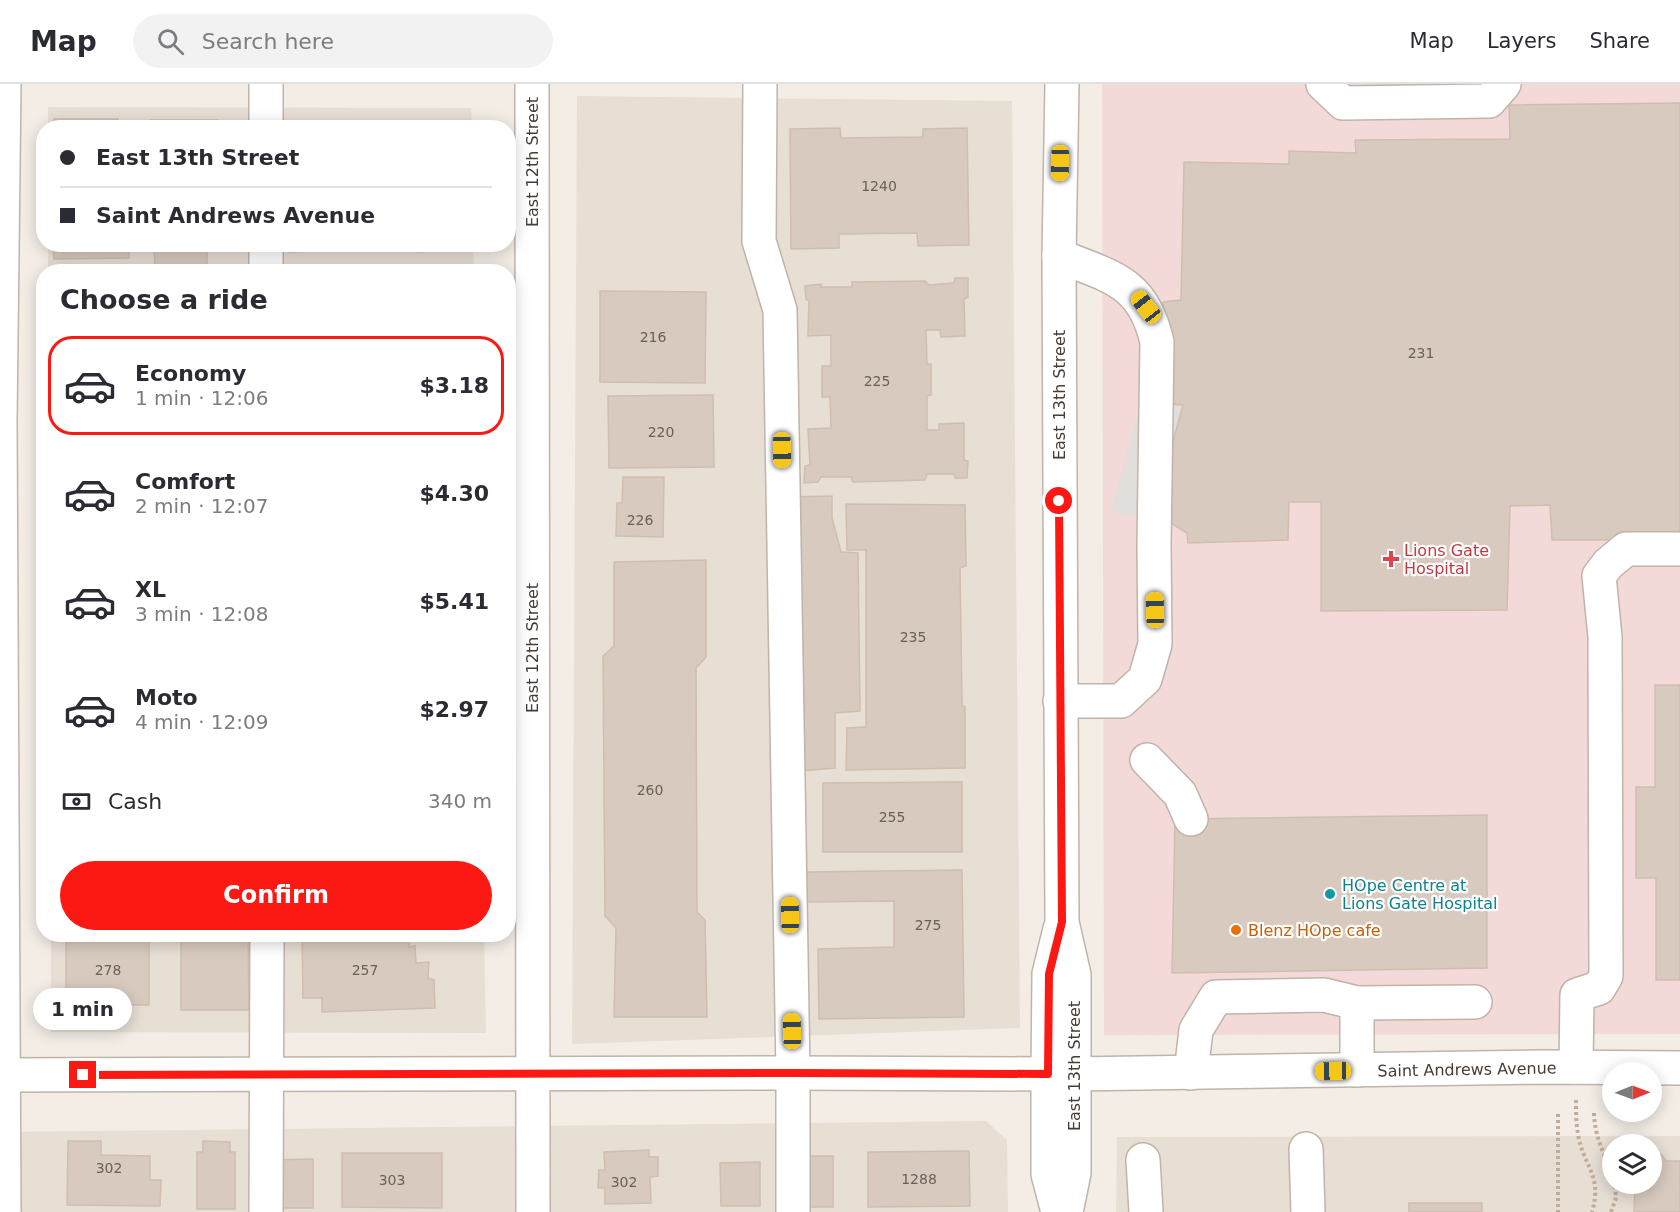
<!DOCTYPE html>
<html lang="en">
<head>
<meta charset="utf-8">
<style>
  body { margin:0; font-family:"DejaVu Sans",sans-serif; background:#f2f2f3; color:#2b2b33; height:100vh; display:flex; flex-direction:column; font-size:22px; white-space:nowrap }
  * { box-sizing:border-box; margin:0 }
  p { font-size:20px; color:#7c7c81 }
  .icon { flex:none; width:33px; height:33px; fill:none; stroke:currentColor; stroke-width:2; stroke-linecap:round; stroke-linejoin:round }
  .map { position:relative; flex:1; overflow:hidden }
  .sheet { position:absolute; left:36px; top:180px; width:480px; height:678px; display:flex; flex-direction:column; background:#fff; border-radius:24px; box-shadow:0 3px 15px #0003 }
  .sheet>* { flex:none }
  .guide { position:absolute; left:36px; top:36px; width:480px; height:132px; border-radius:24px; box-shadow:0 3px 15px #0003; display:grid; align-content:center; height:132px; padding:0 24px; background:#fff }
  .needle { width:39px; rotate:89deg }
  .tools { position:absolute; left:1602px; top:978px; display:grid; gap:12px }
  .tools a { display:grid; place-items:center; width:60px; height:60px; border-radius:50%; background:#fff; box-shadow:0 3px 15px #0003; font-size:30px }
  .end { position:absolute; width:27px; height:27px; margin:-14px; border:8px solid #fc1813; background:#fff; box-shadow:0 0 0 3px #fff }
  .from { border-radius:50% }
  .bubble { position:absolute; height:42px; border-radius:21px; background:#fff; box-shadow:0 3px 15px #0003; font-size:20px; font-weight:600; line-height:42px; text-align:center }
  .car { position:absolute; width:18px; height:36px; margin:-18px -9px; border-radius:8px; box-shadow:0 0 4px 2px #0007; background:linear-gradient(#f5c518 24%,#345 0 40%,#f5c518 0 76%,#345 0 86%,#f5c518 0) }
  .guide b { display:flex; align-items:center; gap:21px; height:57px; font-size:22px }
  .guide b+b { border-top:2px solid #e1e1e2 }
  .guide i { width:15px; height:15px; background:#2b2b33 }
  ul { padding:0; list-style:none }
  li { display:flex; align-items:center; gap:18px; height:99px; margin:0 12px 9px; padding:0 12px; border:3px solid transparent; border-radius:24px }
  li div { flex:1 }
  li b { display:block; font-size:22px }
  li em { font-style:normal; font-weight:600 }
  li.current { border-color:#fc1813 }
  li>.icon { width:54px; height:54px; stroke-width:1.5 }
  h2 { padding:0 24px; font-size:27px; line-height:72px }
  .pay { display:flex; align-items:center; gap:15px; height:66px; padding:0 24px; font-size:22px }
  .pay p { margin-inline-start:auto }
  .button { display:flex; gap:12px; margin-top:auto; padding:12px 24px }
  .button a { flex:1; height:69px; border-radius:36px; background:#fc1813; color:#fff; font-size:24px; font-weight:600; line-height:69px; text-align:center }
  header { display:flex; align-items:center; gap:36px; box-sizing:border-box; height:84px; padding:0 30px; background:#fff; border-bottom:2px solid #e1e1e2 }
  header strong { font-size:28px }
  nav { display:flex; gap:33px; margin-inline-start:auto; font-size:21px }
  .search { width:420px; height:54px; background:#f2f2f3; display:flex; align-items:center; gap:15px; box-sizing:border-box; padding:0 21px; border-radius:33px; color:#7c7c81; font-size:22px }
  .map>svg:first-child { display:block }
  .residential { fill:#e7ded4; fill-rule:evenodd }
  .medical { fill:#f4d9d9 }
  .parking { fill:#e1dedb }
  .building { fill:#d8cabe; stroke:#d0beae; stroke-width:1.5 }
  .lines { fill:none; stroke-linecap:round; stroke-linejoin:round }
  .minor-casing { stroke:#bfb4a8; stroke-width:36 }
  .path { stroke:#c0ad99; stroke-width:4; stroke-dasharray:3 3; stroke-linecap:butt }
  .minor { stroke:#fff; stroke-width:33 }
  .route { stroke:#fc1813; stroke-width:8 }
  .health-dot { fill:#e0444e; stroke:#fff; stroke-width:2 }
  .culture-dot { fill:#0f9aa8; stroke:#fff; stroke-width:2 }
  .food-dot { fill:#e8710a; stroke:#fff; stroke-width:2 }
  .labels { text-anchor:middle; stroke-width:4.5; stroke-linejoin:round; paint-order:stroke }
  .number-label { font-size:14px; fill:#6a6057 }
  .street-label { font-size:16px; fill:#463d35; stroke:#fff }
  .health-label { font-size:16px; fill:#be3a42; stroke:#fff; text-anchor:start }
  .culture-label { font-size:16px; fill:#0d838f; stroke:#fff; text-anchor:start }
  .food-label { font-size:16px; fill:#c56008; stroke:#fff; text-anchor:start }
</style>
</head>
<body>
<header>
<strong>Map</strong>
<div class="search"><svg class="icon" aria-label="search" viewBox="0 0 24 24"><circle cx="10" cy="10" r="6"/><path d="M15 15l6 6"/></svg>Search here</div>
<nav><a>Map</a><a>Layers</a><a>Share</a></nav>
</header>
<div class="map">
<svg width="1680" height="1128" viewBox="0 0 1680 1128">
  <rect width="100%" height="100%" fill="#f3ede6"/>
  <g class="residential">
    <path d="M 577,12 L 1012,17 L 1020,944 L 572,960 Z"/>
    <path d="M 48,23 L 471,24 L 472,43 L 48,44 Z"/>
    <path d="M 48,161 L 473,161 L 474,187 L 48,187 Z"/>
    <path d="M 51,851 L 484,851 L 486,949 L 51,948 Z"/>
    <path d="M 986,1037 L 1007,1056 L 1008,1128 L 0,1128 L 0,1048 Z"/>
    <path d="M 1680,1052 L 1680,1128 L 1116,1128 L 1117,1053 ZM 1612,1060 L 1652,1060 L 1652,1100 L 1612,1100 Z"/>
  </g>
  <path class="medical" d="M 1102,0 L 1680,0 L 1680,950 L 1104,951 Z"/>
  <path class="parking" d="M 1152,276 L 1198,322 L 1168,441 L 1111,427 Z"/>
  <g class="building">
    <path d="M 1680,19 L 1680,456 L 1552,456 L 1550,421 L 1510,422 L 1507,526 L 1321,527 L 1321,418 L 1289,418 L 1288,456 L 1188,459 L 1187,449 L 1161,433 L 1156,419 L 1183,321 L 1162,320 L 1163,218 L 1181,216 L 1184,78 L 1289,80 L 1289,67 L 1356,69 L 1355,56 L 1510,55 L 1509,21 Z"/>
    <rect x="54" y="35" width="64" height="9"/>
    <path d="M 150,36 L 218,36 L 218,44 L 151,44 Z"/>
    <path d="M 840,44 L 841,54 L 923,53 L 923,45 L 967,44 L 969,161 L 918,162 L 917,149 L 839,150 L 839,164 L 791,165 L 790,45 Z"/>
    <path d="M 53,160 L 129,160 L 129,174 L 54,175 Z"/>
    <path d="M 154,160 L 207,160 L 207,188 L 155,188 Z"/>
    <path d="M 290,160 L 309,160 L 310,167 L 290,168 Z"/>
    <path d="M 416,160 L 438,160 L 438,166 L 417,168 Z"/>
    <rect x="291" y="186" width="139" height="2"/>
    <path d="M 955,194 L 968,194 L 968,213 L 964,215 L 965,252 L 941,253 L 940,246 L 926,246 L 927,280 L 931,280 L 931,311 L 927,312 L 927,346 L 939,346 L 939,340 L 964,339 L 964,376 L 968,377 L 967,394 L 955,394 L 954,390 L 927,390 L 925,396 L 853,398 L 851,393 L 821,393 L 818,398 L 804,399 L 805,382 L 810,381 L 808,345 L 831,344 L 830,313 L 822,313 L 822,282 L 831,282 L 831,251 L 808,252 L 809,217 L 806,215 L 805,202 L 821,200 L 821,203 L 852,203 L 852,198 L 925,197 L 929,201 L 954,199 Z"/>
    <path d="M 600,207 L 706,208 L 705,299 L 600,298 Z"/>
    <path d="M 713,311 L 714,383 L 609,384 L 608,312 Z"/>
    <path d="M 623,393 L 664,393 L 663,453 L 616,452 L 617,419 L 622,419 Z"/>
    <path d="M 832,412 L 832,434 L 841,468 L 858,469 L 860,627 L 835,629 L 835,684 L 801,687 L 804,616 L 788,413 Z"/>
    <path d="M 846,420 L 965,421 L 966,482 L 960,484 L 962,621 L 965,623 L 965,684 L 846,686 L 847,644 L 866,643 L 866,466 L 847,466 Z"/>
    <path d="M 706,476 L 706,573 L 696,584 L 697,828 L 705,836 L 707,933 L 614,933 L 616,844 L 605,832 L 603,572 L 614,562 L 614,478 Z"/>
    <path d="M 1655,601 L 1680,601 L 1680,896 L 1656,896 L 1656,794 L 1636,794 L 1636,703 L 1655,703 Z"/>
    <path d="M 962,698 L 962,768 L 823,768 L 823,699 Z"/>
    <path d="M 1487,731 L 1487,884 L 1172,889 L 1175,735 Z"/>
    <path d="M 962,786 L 964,933 L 819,935 L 818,865 L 894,863 L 894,817 L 806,818 L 806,788 Z"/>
    <rect x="66" y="850" width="83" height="71"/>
    <path d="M 181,850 L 248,850 L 249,926 L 181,926 Z"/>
    <path d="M 302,850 L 410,850 L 409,863 L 415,862 L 416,879 L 429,878 L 428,894 L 434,896 L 435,924 L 322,928 L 322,914 L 303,914 Z"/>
    <path d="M 68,1057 L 101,1057 L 101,1071 L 150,1072 L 150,1096 L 161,1096 L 160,1122 L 67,1121 Z"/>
    <path d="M 203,1057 L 230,1058 L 230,1068 L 235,1068 L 235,1125 L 197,1125 L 197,1068 L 203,1068 Z"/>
    <path d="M 649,1066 L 649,1073 L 658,1073 L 658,1092 L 650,1093 L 651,1119 L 605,1120 L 605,1104 L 598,1104 L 599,1086 L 605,1086 L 604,1068 Z"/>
    <path d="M 969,1067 L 970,1122 L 868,1123 L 868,1068 Z"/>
    <path d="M 342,1069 L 442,1069 L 442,1124 L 342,1123 Z"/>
    <path d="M 1652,1070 L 1661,1070 L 1666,1077 L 1680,1077 L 1680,1128 L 1634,1128 L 1635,1100 L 1652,1100 Z"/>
    <rect x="801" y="1072" width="32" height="51"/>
    <path d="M 313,1075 L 313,1124 L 270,1124 L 270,1076 Z"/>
    <path d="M 760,1078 L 760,1122 L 721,1122 L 720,1079 Z"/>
    <rect x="1409" y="1119" width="73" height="9"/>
  </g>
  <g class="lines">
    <defs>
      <g id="minor">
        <path d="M 266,0 L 266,44"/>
        <path d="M 532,0 L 533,1128"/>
        <path d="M 760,0 L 759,157 L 780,226 L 793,989 L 793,1128"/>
        <path d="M 1062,0 L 1059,172 L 1062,838 L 1074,891 L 1074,1089 L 1066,1128"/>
        <path d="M 1323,0 L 1343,19 L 1489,17 L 1504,0"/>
        <path d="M 266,160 L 266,188"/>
        <path d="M 1059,172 C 1111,193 1143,197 1157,258 L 1154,461 L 1155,560 L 1145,595 L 1121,617 L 1060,617"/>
        <path d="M 1147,676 L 1180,710 L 1191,735"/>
        <path d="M 1576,983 L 1577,911 L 1599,904 L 1606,892 L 1605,553 L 1599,492 L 1608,480 L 1626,465 L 1680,465"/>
        <path d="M 1357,986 L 1357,919 L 1475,918"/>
        <path d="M 1191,989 L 1196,946 L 1216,913 L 1324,911 L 1357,919"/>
        <path d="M 1073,990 L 1543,983 L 1680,984"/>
        <path d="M 0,991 L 793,989 L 1048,990"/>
        <path d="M 1306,1065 L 1308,1128"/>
        <path d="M 1143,1076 L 1146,1128"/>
        <path d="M 4,1128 L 0,338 L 4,0"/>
        <path d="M 266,1128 L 267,850"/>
        <path d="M 1058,1128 L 1048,1090 L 1048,990 L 1049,890 L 1060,845"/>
      </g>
    </defs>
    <use href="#minor" class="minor-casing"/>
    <g class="path">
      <path d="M 1576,1016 C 1576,1027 1576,1039 1578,1050 C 1583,1082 1603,1091 1592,1128"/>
      <path d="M 1594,1029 C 1595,1055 1604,1068 1612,1091"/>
      <path d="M 1558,1030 L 1558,1128"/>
      <path d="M 1611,1128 L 1616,1114 L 1615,1100"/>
    </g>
    <use href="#minor" class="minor"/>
  </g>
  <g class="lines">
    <path class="route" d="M 83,991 L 793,989 L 1048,990 L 1049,890 L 1062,838 L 1059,417"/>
  </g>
  <path class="health-dot" d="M1388 466h6v6h6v6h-6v6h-6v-6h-6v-6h6z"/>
  <circle class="culture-dot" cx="1330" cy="810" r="6"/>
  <circle class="food-dot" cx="1236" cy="846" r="6"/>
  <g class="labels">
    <g class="number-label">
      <text x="879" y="107">1240</text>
      <text x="653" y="258">216</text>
      <text x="1421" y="274">231</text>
      <text x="877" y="302">225</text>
      <text x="661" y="353">220</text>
      <text x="640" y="441">226</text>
      <text x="913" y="558">235</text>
      <text x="650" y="711">260</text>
      <text x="892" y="738">255</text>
      <text x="928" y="846">275</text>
      <text x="108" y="891">278</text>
      <text x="365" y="891">257</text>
      <text x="109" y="1089">302</text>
      <text x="919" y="1100">1288</text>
      <text x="392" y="1101">303</text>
      <text x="624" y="1103">302</text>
    </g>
    <g class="street-label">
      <text transform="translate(532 78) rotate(-90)" y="6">East 12th Street</text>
      <text transform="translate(1059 311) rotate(-90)" y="6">East 13th Street</text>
      <text transform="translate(532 564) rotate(-90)" y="6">East 12th Street</text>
      <text transform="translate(1074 982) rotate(-90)" y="6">East 13th Street</text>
      <text transform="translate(1467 985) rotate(-1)" y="6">Saint Andrews Avenue</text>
    </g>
    <g class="health-label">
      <text x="1404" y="472">Lions Gate<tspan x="1404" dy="18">Hospital</tspan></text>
    </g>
    <g class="culture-label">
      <text x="1342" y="807">HOpe Centre at<tspan x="1342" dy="18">Lions Gate Hospital</tspan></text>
    </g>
    <g class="food-label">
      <text x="1248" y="852">Blenz HOpe cafe</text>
    </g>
  </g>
</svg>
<div class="tools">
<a><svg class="needle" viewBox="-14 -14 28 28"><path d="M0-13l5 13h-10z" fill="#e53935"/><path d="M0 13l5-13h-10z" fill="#7c7c81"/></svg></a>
<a><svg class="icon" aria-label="layers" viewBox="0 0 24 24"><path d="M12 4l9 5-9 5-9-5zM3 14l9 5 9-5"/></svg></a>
</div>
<i class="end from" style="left:1059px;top:417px"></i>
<i class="end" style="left:83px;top:991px"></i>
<div class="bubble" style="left:33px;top:904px;width:99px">1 min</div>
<i class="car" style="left:1060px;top:79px;rotate:181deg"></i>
<i class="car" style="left:1146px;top:223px;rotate:322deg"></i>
<i class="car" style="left:782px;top:366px;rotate:179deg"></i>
<i class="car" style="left:1155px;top:526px;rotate:359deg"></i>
<i class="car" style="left:790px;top:831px;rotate:359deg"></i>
<i class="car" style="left:792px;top:947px;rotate:359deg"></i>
<i class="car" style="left:1333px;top:987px;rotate:269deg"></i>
<div class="guide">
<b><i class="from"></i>East 13th Street</b>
<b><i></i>Saint Andrews Avenue</b>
</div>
<section class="sheet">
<h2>Choose a ride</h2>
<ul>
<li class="current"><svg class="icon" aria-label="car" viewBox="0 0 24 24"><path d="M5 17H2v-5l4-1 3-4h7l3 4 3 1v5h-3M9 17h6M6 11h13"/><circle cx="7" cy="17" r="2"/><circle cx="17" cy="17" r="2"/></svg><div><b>Economy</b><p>1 min · 12:06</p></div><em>$3.18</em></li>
<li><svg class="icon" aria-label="car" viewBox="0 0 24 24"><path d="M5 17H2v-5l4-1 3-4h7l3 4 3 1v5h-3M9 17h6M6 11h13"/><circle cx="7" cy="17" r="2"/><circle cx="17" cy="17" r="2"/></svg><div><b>Comfort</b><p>2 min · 12:07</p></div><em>$4.30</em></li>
<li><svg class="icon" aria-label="car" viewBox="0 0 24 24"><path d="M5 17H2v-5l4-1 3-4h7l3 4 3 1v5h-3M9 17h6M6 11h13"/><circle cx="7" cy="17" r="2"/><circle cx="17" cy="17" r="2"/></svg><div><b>XL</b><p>3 min · 12:08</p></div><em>$5.41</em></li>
<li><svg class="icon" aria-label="car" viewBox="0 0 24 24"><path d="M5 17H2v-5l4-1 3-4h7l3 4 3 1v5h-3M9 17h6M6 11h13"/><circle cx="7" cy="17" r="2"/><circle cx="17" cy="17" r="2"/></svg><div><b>Moto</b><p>4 min · 12:09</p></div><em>$2.97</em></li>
</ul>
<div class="pay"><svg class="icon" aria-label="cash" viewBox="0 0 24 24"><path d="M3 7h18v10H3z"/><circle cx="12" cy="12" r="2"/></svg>Cash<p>340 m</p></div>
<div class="button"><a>Confirm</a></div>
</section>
</div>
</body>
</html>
